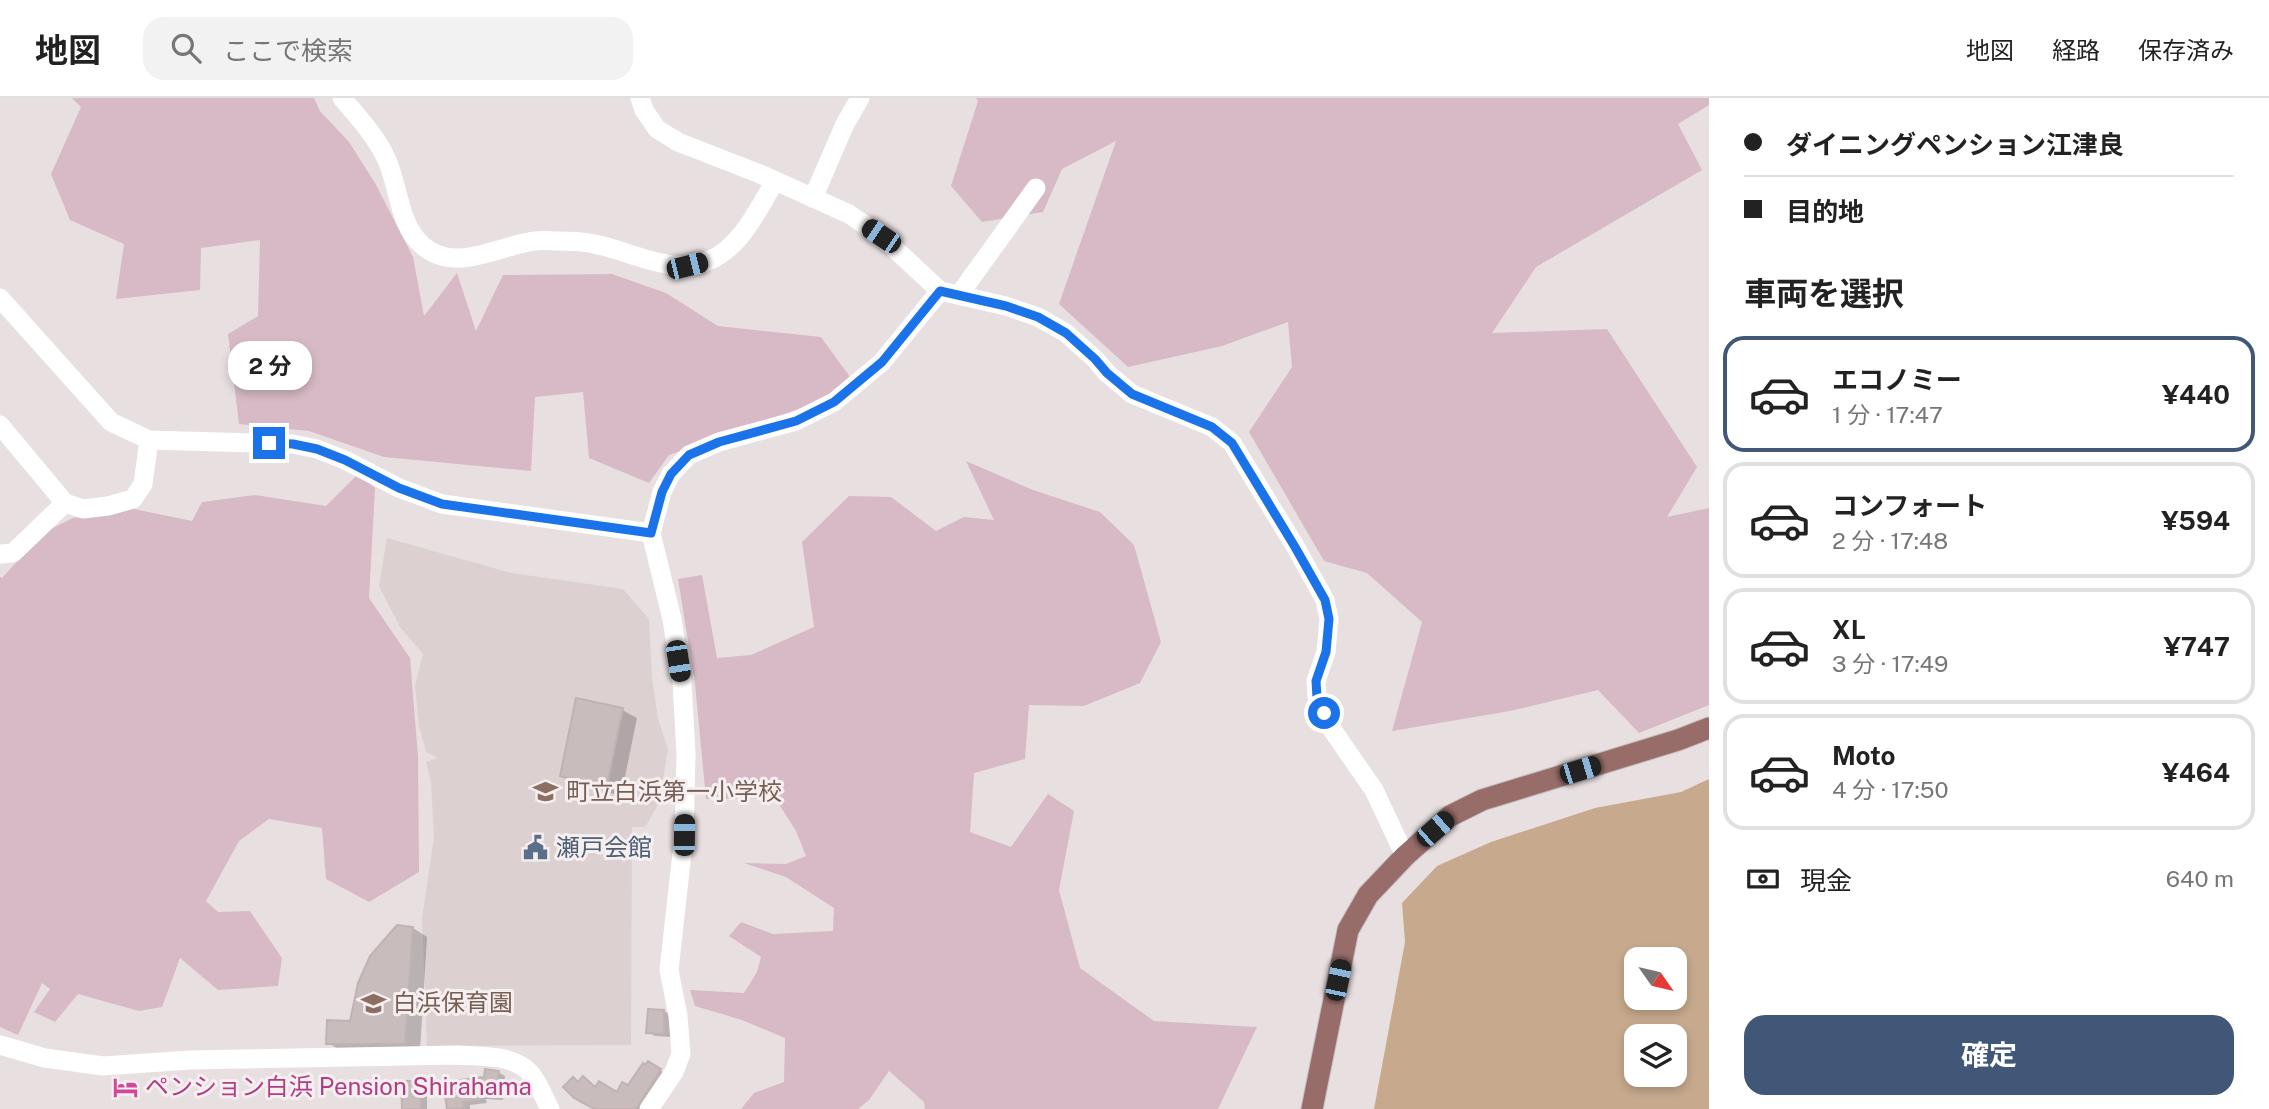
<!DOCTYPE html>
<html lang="ja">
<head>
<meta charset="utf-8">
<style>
  body { margin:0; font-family:"Public Sans","Noto Sans JP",sans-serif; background:#f2f2f2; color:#222; height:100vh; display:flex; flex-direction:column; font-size:26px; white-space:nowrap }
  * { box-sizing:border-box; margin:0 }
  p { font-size:23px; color:#767676 }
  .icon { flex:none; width:38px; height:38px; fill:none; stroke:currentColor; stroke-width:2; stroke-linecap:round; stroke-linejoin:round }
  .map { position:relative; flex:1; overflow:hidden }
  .details { display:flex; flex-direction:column; background:#fff; width:560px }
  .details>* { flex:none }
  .hud { display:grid; align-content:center; height:154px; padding:0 35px; background:#fff }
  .needle { width:46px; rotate:124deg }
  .buttons { position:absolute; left:1624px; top:849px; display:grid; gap:14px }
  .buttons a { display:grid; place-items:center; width:63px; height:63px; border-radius:14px; background:#fff; box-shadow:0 4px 10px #0003; font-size:35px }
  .end { position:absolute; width:32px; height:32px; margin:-16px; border:9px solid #1a73e8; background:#fff; box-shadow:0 0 0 4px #fff }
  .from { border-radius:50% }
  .bubble { position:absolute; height:49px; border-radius:21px; background:#fff; box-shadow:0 4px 10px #0003; font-size:23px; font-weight:700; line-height:49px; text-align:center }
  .car { position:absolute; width:21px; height:42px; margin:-21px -10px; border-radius:9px; box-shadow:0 0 5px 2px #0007; background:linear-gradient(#222 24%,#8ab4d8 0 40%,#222 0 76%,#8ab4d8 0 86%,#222 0) }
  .hud b { display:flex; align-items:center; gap:24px; height:66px; font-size:26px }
  .hud b+b { border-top:2px solid #e0e0e0 }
  .hud i { width:18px; height:18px; background:#222 }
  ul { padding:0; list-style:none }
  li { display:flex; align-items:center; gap:21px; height:116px; margin:0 14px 10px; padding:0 21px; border:4px solid #e0e0e0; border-radius:21px }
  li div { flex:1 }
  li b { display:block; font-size:26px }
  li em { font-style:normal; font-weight:700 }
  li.current { border-color:#415777 }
  li>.icon { width:63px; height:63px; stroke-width:1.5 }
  h2 { padding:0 35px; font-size:32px; line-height:84px }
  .pay { display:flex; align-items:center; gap:18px; height:77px; padding:0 35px; font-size:26px }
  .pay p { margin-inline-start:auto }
  .button { display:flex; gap:14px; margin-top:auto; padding:14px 35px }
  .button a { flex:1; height:80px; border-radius:21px; background:#415777; color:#fff; font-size:28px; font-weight:700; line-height:80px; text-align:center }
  header { display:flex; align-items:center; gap:42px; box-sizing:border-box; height:98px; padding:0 35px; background:#fff; border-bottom:2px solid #e0e0e0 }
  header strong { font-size:33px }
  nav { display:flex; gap:38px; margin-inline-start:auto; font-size:24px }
  .search { width:490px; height:63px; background:#f2f2f2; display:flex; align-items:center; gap:18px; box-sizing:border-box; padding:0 24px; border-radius:21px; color:#767676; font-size:26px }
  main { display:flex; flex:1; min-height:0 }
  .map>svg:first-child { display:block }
  .built { fill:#dcd0d1 }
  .green { fill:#d7bac5 }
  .water { fill:#c7aa8d; fill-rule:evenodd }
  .shadow { fill:#0003 }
  .building { fill:#c8bcbd; stroke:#c1b2b3; stroke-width:2 }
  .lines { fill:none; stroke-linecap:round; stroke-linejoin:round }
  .major-casing { stroke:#c3bdbd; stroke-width:23 }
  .minor { stroke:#fff; stroke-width:19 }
  .major { stroke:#986d69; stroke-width:21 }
  .route { stroke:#1a73e8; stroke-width:9 }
  .labels { text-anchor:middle; stroke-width:6; stroke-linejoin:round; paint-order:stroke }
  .education-label { font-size:24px; fill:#785e54; stroke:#f5eff0; text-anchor:start }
  .service-label { font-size:24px; fill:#4e5e75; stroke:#f5eff0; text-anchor:start }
  .hotel-label { font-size:24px; fill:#b23c85; stroke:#f5eff0; text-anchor:start }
</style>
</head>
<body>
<header>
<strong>地図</strong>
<div class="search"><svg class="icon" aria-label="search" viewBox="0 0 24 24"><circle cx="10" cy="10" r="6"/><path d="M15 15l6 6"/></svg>ここで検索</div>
<nav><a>地図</a><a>経路</a><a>保存済み</a></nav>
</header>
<main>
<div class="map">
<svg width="1709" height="1011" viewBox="0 0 1709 1011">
  <rect width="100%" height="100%" fill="#e8dfe0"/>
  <path class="built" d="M 387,440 L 511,475 L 623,491 L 649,521 L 652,580 L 658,621 L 668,651 L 659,705 L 645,729 L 632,729 L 631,947 L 427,948 L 422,821 L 434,739 L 431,684 L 426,664 L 438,660 L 426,654 L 419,628 L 415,588 L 423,556 L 400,529 L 379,488 Z"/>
  <g class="green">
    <path d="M 72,0 L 314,0 L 320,13 L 349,44 L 375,85 L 413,159 L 424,218 L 457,175 L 476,233 L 503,177 L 612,176 L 666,195 L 718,228 L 821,239 L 853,283 L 810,307 L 669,357 L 649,385 L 589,360 L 583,294 L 535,299 L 531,373 L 384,359 L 309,333 L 239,326 L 228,236 L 258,218 L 260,142 L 201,150 L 200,192 L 116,201 L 124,146 L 70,122 L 51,76 L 81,9 Z"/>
    <path d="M 976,0 L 1709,0 L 1709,7 L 1678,26 L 1702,72 L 1536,169 L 1492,235 L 1607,231 L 1697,369 L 1667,419 L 1709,410 L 1709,607 L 1639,635 L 1598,592 L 1510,613 L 1392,633 L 1422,524 L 1367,475 L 1324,463 L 1249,334 L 1292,269 L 1288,224 L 1222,248 L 1128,269 L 1059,206 L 1116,43 L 1062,71 L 1043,114 L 982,124 L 951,88 L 978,3 Z"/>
    <path d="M 966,363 L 1033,392 L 1100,414 L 1134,447 L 1161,544 L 1140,585 L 1084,608 L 1029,607 L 1025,661 L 974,675 L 970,734 L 1011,749 L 1048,696 L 1074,713 L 1059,792 L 1080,870 L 1154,923 L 1257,929 L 1218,1011 L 925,1011 L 924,1004 L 889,973 L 869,1002 L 858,1011 L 741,1011 L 754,995 L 784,984 L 785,940 L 742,922 L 695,908 L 690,892 L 744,895 L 757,874 L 761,859 L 729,838 L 741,824 L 773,836 L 833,833 L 834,810 L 786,779 L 744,765 L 786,766 L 806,758 L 796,733 L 775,700 L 706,701 L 695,586 L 678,481 L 702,477 L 717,560 L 751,557 L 814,529 L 802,444 L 849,398 L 891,399 L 936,433 L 964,419 L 994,422 Z"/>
    <path d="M 358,376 L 375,390 L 369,500 L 410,560 L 418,659 L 419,774 L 369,804 L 326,781 L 322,730 L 269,721 L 239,743 L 206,803 L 218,814 L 250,813 L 282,860 L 278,888 L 218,892 L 180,860 L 162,909 L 139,913 L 78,896 L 55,924 L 34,914 L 50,891 L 42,885 L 18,937 L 0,929 L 0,479 L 2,480 L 43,435 L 73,420 L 129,410 L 192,423 L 202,404 L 255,397 L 326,408 Z"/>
  </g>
  <path class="water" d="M 1709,681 L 1709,1011 L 1374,1011 L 1405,844 L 1402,805 L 1437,768 L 1491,744 L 1595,710 L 1681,694 ZM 1636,861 L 1675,861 L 1675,900 L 1636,900 ZM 1636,938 L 1675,938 L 1675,976 L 1636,976 Z"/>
  <g class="shadow">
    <path d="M 622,612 L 637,620 L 621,698 L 577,685 L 562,677 Z"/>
    <path d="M 413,830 L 427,839 L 420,953 L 342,953 L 328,945 L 351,925 Z"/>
    <path d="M 664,913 L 671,917 L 671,939 L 655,938 L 648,934 Z"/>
    <path d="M 648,965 L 666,976 L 643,1011 L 595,1011 L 573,981 L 579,984 L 584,980 L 596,990 L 618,996 L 629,990 Z"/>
    <path d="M 498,974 L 505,978 L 503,1002 L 486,1001 L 487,1005 L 470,1007 L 470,1011 L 449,1011 L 445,986 L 486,980 Z"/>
    <path d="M 420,984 L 427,988 L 427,1011 L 403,1011 Z"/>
  </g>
  <g class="building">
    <path d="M 576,600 L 623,610 L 606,691 L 560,678 Z"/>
    <path d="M 397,827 L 413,829 L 405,946 L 326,946 L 327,922 L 350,923 L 358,885 L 370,858 Z"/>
    <path d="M 648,911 L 664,912 L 664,936 L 646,935 Z"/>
    <path d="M 648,963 L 661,971 L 636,1011 L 594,1011 L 574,1000 L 563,989 L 573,979 L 578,984 L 583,978 L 595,989 L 599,983 L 617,994 L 622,984 L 628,987 L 643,965 L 645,967 Z"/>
    <path d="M 485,971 L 499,973 L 497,999 L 480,998 L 480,1002 L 463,1004 L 464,1010 L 447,1011 L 443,984 L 484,979 Z"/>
    <path d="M 401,983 L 420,983 L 421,1011 L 402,1011 Z"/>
  </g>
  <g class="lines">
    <defs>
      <path id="major" d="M 1312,1011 L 1348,832 L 1368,797 L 1405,758 L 1450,718 L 1482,702 L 1678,642 L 1709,630"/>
    </defs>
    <use href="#major" class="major-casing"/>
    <g class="minor">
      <path d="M 342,0 C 358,19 375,37 386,60 C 399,87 398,127 423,148 C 456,176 499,147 535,143 C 542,142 550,143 557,143 C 567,143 578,143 589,145 C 628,151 668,178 708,163 C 741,150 758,111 775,83"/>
      <path d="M 640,0 L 644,12 L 657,31 L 678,44 L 760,76 L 849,116 L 881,138 L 940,193 L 1006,208 L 1038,219 L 1066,235 L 1095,261 L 1107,275 L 1132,296 L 1212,329 L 1232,345 L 1295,448 L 1325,502 L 1329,521 L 1326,554 L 1316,583 L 1317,599 L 1331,630 L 1374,692 L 1405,758"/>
      <path d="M 813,100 L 845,26 L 860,0"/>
      <path d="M 959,197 L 1036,90"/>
      <path d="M 0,200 L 111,324 L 149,342 L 293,346 L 317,351 L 345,362 L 399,390 L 442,406 L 651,435"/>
      <path d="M 0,327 L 65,405 L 83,411 L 108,408 L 133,401 L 143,386 L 149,342"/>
      <path d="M 0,456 L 13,455 L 65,405"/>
      <path d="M 0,947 L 45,960 L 103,968 L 190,962 L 458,957 C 482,959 514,956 531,976 C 539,986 544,1000 550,1011"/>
      <path d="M 649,1011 L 674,974 L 681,956 L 678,918 L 669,872 L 684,737 L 686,656 L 682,584 L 672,521 L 651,435 L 662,394 L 671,376 L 689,357 L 719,344 L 796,323 L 834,304 L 882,264 L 940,193"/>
    </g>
    <use href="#major" class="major"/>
  </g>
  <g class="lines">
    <path class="route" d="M 269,345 L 293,346 L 317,351 L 345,362 L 399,390 L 442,406 L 651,435 L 662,394 L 671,376 L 689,357 L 719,344 L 796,323 L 834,304 L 882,264 L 940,193 L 1006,208 L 1038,219 L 1066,235 L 1095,261 L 1107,275 L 1132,296 L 1212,329 L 1232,345 L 1295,449 L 1325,502 L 1329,521 L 1326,554 L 1316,583 L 1317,600 L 1324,615"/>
  </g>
  <defs>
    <symbol id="school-bare" viewBox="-9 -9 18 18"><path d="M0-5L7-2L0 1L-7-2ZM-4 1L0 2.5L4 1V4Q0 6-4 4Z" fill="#8d6e63" stroke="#f5eff0" stroke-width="2.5" paint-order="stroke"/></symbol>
    <symbol id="civic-bare" viewBox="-9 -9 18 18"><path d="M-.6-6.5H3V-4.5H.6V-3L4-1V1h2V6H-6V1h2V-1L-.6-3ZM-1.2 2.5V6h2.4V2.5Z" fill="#5c6f8a" stroke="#f5eff0" stroke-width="2.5" paint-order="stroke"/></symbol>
    <symbol id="hotel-bare" viewBox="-9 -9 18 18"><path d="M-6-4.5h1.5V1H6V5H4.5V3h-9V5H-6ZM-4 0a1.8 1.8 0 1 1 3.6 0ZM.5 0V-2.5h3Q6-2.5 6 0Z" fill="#d1479c" stroke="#f5eff0" stroke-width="2.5" paint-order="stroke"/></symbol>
  </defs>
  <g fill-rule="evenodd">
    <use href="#school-bare" x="528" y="676" width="35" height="35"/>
    <use href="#civic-bare" x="518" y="732" width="35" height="35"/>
    <use href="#school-bare" x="356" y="888" width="35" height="35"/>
    <use href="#hotel-bare" x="108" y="972" width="35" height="35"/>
  </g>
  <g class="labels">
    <g class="education-label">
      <text x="566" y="702">町立白浜第一小学校</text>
      <text x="393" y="913">白浜保育園</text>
    </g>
    <g class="service-label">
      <text x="556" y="758">瀬戸会館</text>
    </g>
    <g class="hotel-label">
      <text x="145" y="997">ペンション白浜 Pension Shirahama</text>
    </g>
  </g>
</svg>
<div class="buttons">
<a><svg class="needle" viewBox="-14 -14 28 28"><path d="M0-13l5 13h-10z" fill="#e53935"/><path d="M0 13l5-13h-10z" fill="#767676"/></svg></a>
<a><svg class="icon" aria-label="layers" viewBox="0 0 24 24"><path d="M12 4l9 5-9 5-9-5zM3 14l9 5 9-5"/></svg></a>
</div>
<i class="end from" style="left:1324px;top:615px"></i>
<i class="end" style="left:269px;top:345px"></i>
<div class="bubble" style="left:228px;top:243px;width:84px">2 分</div>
<i class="car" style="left:881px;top:138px;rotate:304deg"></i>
<i class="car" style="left:687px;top:168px;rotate:76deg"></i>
<i class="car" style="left:678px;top:563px;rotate:171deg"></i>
<i class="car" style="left:1580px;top:672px;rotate:73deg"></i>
<i class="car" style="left:1435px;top:731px;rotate:49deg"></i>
<i class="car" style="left:684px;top:737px;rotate:1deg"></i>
<i class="car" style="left:1338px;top:882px;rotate:12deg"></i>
</div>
<section class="details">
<div class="hud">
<b><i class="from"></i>ダイニングペンション江津良</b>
<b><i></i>目的地</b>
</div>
<h2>車両を選択</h2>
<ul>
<li class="current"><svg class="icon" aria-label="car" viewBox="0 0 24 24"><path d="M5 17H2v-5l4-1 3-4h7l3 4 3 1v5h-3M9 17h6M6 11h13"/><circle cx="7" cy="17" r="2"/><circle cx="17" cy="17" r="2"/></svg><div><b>エコノミー</b><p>1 分 · 17:47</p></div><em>¥440</em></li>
<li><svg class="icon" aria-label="car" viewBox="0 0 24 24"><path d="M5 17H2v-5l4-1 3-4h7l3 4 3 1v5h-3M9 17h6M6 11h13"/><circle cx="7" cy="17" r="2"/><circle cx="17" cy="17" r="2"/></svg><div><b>コンフォート</b><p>2 分 · 17:48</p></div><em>¥594</em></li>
<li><svg class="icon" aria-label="car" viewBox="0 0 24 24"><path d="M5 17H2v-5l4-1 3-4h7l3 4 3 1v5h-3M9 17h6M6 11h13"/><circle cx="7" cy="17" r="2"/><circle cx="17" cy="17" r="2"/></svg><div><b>XL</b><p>3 分 · 17:49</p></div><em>¥747</em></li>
<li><svg class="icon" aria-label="car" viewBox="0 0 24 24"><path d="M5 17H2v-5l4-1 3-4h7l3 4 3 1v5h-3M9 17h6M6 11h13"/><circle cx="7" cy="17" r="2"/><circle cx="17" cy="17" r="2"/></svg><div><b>Moto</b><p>4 分 · 17:50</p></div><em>¥464</em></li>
</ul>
<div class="pay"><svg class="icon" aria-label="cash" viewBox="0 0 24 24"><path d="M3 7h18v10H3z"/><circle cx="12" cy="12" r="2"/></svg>現金<p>640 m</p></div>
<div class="button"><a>確定</a></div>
</section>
</main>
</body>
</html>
